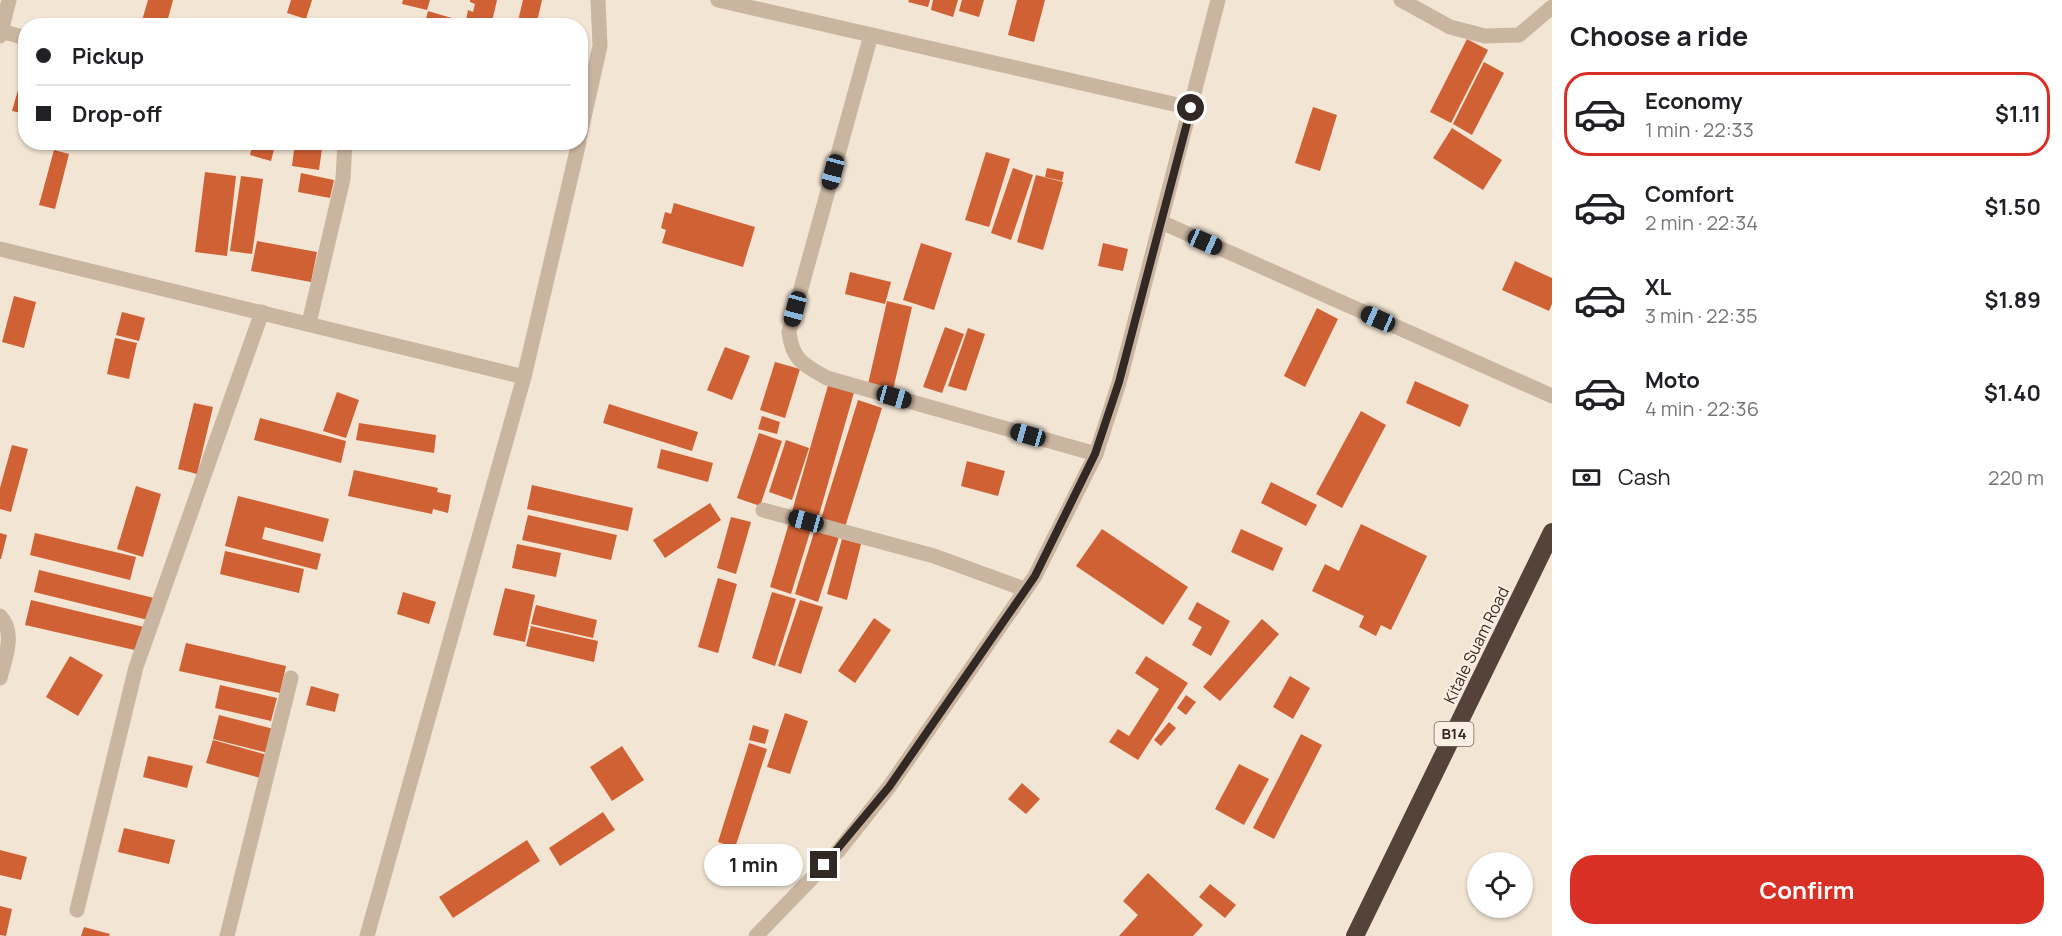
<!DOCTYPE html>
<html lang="en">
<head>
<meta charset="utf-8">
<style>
  body { margin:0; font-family:Manrope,sans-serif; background:#f2f2f2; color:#202124; height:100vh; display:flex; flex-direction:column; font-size:22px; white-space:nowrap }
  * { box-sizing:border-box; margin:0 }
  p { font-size:20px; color:#757577 }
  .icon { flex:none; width:33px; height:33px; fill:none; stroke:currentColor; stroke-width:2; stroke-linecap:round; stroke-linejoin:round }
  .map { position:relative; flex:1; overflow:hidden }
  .side { display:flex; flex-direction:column; background:#fff; width:510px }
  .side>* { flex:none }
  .hud { position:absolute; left:18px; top:18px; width:570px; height:132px; border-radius:24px; box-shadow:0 2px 4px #0004; display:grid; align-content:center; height:132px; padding:0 18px; background:#fff }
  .tools { position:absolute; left:1467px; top:852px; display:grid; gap:12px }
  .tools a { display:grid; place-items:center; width:66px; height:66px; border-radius:50%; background:#fff; box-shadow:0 2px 4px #0004; font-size:30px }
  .end { position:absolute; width:27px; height:27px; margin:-14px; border:8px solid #332924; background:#fff; box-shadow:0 0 0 3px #fff }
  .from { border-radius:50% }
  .bubble { position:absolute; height:42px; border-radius:21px; background:#fff; box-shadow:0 2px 4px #0004; font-size:20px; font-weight:700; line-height:42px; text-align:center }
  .car { position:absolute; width:18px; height:36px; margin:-18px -9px; border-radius:8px; box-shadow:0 0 4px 2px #0007; background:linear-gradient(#222 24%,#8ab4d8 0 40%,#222 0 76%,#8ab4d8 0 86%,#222 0) }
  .hud b { display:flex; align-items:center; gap:21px; height:57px; font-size:22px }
  .hud b+b { border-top:2px solid #e0e0e0 }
  .hud i { width:15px; height:15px; background:#202124 }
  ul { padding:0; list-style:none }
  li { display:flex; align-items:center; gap:18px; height:84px; margin:0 12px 9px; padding:0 6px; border:3px solid transparent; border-radius:24px }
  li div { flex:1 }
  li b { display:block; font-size:22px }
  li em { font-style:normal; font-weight:700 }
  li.selected { border-color:#d93025 }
  li>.icon { width:54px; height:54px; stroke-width:1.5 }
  h2 { padding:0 18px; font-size:27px; line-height:72px }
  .pay { display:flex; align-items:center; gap:15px; height:66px; padding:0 18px; font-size:22px }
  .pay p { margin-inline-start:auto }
  .cta { display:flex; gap:12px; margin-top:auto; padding:12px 18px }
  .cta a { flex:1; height:69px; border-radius:24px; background:#d93025; color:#fff; font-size:24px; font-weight:700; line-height:69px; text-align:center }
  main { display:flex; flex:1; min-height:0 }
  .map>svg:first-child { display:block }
  .building { fill:#cf6135 }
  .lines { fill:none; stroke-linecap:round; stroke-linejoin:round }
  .street { stroke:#cab5a0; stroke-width:15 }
  .highway { stroke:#55433a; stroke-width:18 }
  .route { stroke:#332924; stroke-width:8 }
  .labels { text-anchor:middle; stroke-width:4.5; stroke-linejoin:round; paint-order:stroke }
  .shield { fill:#faefe0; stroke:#6f645c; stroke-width:1.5 }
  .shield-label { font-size:15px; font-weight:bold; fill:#332924 }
  .street-label { font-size:16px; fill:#332924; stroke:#faefe0 }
</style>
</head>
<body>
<main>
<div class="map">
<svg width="1552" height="936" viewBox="0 0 1552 936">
  <rect width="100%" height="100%" fill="#f2e5d4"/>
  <g class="building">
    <path d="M 148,0 L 173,0 L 166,26 L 141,24 Z"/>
    <path d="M 291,0 L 312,0 L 306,19 L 287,13 Z"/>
    <path d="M 403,0 L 430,0 L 427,10 L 402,4 Z"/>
    <path d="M 470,0 L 497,0 L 491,26 L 466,20 L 468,10 L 473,12 L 475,4 L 470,2 Z"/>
    <path d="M 523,0 L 542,0 L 536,26 L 517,25 Z"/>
    <path d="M 909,0 L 930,0 L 928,7 L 908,2 Z"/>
    <path d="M 933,0 L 958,0 L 953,17 L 931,10 Z"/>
    <path d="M 962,0 L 984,0 L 979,17 L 959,11 Z"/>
    <path d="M 1017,0 L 1045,0 L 1034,42 L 1008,35 Z"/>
    <path d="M 428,11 L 455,19 L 453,26 L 424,26 Z"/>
    <path d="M 1467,39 L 1488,50 L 1451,123 L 1430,112 Z"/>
    <path d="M 26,62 L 26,114 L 12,111 Z"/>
    <path d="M 1484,62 L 1504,73 L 1472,135 L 1453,124 Z"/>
    <path d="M 1313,107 L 1337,115 L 1320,171 L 1295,163 Z"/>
    <path d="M 1452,128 L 1502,160 L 1483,190 L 1433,158 Z"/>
    <path d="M 253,142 L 276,142 L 271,161 L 250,155 Z"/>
    <path d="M 295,142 L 323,142 L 319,170 L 292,166 Z"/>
    <path d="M 54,150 L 69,154 L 55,209 L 39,205 Z"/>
    <path d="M 986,152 L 1010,159 L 989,227 L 965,220 Z"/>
    <path d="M 1013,168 L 1033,175 L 1011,240 L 991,233 Z"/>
    <path d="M 1047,168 L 1064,172 L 1062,181 L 1045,177 Z"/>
    <path d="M 205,172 L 236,176 L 227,256 L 195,252 Z"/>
    <path d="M 301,173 L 334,180 L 330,198 L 298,192 Z"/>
    <path d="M 1036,175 L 1063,182 L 1043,250 L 1017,242 Z"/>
    <path d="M 241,176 L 263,179 L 252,254 L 230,251 Z"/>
    <path d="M 674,203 L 755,227 L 743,267 L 662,243 L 666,230 L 661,228 L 665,212 L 671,214 Z"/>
    <path d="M 257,241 L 317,252 L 311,282 L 251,271 Z"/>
    <path d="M 921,243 L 952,253 L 934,310 L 903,300 Z"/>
    <path d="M 1103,243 L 1128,249 L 1123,271 L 1098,266 Z"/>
    <path d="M 1515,261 L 1552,278 L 1552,304 L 1549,311 L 1502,290 Z"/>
    <path d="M 850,272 L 891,282 L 885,304 L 845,294 Z"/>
    <path d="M 14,296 L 36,302 L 24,348 L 2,342 Z"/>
    <path d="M 887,301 L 912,307 L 893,390 L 868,384 Z"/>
    <path d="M 1317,308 L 1338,319 L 1305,387 L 1284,376 Z"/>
    <path d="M 122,312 L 145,318 L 139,341 L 116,335 Z"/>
    <path d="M 945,327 L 964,334 L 942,393 L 923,387 Z"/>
    <path d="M 968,328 L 985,334 L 966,391 L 948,386 Z"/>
    <path d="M 115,338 L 137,343 L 129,379 L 107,374 Z"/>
    <path d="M 725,347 L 750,356 L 732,400 L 707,390 Z"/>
    <path d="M 775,362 L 800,369 L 785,418 L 760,410 Z"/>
    <path d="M 1415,381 L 1469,405 L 1460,427 L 1406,403 Z"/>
    <path d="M 829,382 L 855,389 L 817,522 L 791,515 Z"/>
    <path d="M 337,392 L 359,400 L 346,438 L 323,431 Z"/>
    <path d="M 858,400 L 882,408 L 845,527 L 821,519 Z"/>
    <path d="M 194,403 L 213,407 L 197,474 L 178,469 Z"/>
    <path d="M 609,404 L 698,432 L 692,451 L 603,423 Z"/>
    <path d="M 1361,411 L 1386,425 L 1342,508 L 1316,494 Z"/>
    <path d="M 762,416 L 780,422 L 777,434 L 758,429 Z"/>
    <path d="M 260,418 L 346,441 L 341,463 L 254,440 Z"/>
    <path d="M 359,423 L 436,435 L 434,453 L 356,440 Z"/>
    <path d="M 759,433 L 782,441 L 760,506 L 737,498 Z"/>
    <path d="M 786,440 L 809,448 L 792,500 L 769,492 Z"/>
    <path d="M 12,445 L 28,449 L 11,512 L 0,509 L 0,488 Z"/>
    <path d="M 661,449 L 713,463 L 708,482 L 657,468 Z"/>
    <path d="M 967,461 L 1005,471 L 998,496 L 961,486 Z"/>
    <path d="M 354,470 L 438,488 L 437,492 L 451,495 L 448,513 L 433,509 L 432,514 L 348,496 Z"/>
    <path d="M 1271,482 L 1317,505 L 1306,526 L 1261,503 Z"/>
    <path d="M 532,485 L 633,508 L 628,531 L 527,509 Z"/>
    <path d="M 136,486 L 161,494 L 143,557 L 117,549 Z"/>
    <path d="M 238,496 L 329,519 L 323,542 L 265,527 L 262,539 L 321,554 L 317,570 L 225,546 Z"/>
    <path d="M 710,503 L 721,520 L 665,558 L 653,540 Z"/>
    <path d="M 528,515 L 617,535 L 611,560 L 522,540 Z"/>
    <path d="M 731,517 L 751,522 L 736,574 L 717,568 Z"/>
    <path d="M 789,523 L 811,529 L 791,594 L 770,587 Z"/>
    <path d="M 1361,524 L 1427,556 L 1391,630 L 1381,625 L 1376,636 L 1359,627 L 1364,616 L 1312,591 L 1325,564 L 1339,571 Z"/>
    <path d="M 815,529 L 839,537 L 818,602 L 795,594 Z"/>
    <path d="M 1102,529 L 1188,587 L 1163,625 L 1076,566 Z"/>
    <path d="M 1241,529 L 1283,548 L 1273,571 L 1231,552 Z"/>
    <path d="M 0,533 L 7,535 L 1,559 L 0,559 Z"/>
    <path d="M 35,533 L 136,557 L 130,580 L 30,555 Z"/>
    <path d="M 842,539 L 861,544 L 847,600 L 827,594 Z"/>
    <path d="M 517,544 L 561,553 L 556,577 L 512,568 Z"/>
    <path d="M 225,551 L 304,569 L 299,593 L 220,574 Z"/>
    <path d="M 39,570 L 154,598 L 148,620 L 34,592 Z"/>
    <path d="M 718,578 L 737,584 L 718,653 L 698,647 Z"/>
    <path d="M 505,588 L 535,595 L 525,642 L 493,635 Z"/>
    <path d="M 403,592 L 436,602 L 429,624 L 397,614 Z"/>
    <path d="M 772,592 L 796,599 L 775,666 L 752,658 Z"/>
    <path d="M 31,600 L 144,627 L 139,651 L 25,625 Z"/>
    <path d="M 800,600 L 823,607 L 801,674 L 778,666 Z"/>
    <path d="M 1197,602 L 1230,621 L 1211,656 L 1192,645 L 1202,627 L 1188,619 Z"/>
    <path d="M 536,605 L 597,620 L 593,638 L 531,624 Z"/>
    <path d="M 874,618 L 891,630 L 855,683 L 838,671 Z"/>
    <path d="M 1262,619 L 1279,634 L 1220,701 L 1203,687 Z"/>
    <path d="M 531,626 L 598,641 L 594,662 L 526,646 Z"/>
    <path d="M 186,643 L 286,666 L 280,693 L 179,671 Z"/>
    <path d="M 70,656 L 103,675 L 78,716 L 46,697 Z"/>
    <path d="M 1146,656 L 1188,683 L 1138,760 L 1109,742 L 1118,729 L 1129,736 L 1159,689 L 1135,673 Z"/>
    <path d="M 1290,676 L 1310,688 L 1293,719 L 1273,707 Z"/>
    <path d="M 220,685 L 277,698 L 271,721 L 215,708 Z"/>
    <path d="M 311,686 L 339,694 L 335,712 L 306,705 Z"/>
    <path d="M 1186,695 L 1196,702 L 1186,715 L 1177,708 Z"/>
    <path d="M 785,713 L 808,721 L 790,774 L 767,767 Z"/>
    <path d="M 219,715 L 274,729 L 268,753 L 213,739 Z"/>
    <path d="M 1169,722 L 1176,728 L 1161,746 L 1154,740 Z"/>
    <path d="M 753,725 L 769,730 L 765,744 L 749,740 Z"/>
    <path d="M 1301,734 L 1322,745 L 1274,839 L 1253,828 Z"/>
    <path d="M 213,740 L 271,756 L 264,779 L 206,763 Z"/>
    <path d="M 749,743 L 767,749 L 735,848 L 718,842 Z"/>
    <path d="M 622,746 L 644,780 L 612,801 L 590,767 Z"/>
    <path d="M 148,756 L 193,766 L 187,788 L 143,777 Z"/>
    <path d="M 1239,764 L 1269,779 L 1244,825 L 1215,809 Z"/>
    <path d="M 1022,783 L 1040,799 L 1026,814 L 1008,799 Z"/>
    <path d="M 603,812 L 615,830 L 560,866 L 549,848 Z"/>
    <path d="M 124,828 L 175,840 L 169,864 L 118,852 Z"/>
    <path d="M 527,840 L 540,861 L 453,918 L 439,897 Z"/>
    <path d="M 0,850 L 27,857 L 21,880 L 0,875 Z"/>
    <path d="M 1148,873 L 1203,925 L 1193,936 L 1119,936 L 1138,915 L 1123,901 Z"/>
    <path d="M 1210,884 L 1236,905 L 1225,918 L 1199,897 Z"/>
    <path d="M 0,906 L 12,909 L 6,936 L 0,935 Z"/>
    <path d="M 84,927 L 110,934 L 109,936 L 81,936 Z"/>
  </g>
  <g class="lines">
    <g class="street">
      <path d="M 718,0 L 1191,108"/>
      <path d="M 1401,0 L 1450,27 L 1485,36 L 1519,35 L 1552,7"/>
      <path d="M 0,31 L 26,38"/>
      <path d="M 871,35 L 789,332 C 792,360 804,365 827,378 L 1096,454"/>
      <path d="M 0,36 L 9,0"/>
      <path d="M 580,135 L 600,46 L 598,0"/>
      <path d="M 1161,222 L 1552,396"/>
      <path d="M 0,249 L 524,377"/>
      <path d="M 309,323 L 343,179 L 345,142"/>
      <path d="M 763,510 L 934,556 L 1024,589"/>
      <path d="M 0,616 C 16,632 5,659 0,678"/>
      <path d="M 77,910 L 136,667 L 262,312"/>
      <path d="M 227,936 L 291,678"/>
      <path d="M 367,936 L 524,377 L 579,142"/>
      <path d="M 756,936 L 839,850 L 889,787 L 1035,576 L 1096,454 L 1119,383 L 1218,0"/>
    </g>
    <path class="highway" d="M 1355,936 L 1552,532"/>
  </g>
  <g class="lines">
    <path class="route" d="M 824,865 L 889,787 L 1035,576 L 1095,454 L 1119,382 L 1191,108"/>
  </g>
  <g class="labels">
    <rect class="shield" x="1434.5" y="722" width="39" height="24" rx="4.5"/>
    <g class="shield-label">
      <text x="1454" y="739">B14</text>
    </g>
    <g class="street-label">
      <text transform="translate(1476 645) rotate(-64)" y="6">Kitale Suam Road</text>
    </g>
  </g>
</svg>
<div class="tools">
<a><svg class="icon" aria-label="locate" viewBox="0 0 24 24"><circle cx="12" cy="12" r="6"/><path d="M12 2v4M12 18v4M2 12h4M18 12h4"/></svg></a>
</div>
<i class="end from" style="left:1191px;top:108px"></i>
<i class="end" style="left:824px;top:865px"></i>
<div class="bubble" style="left:704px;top:844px;width:99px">1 min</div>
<i class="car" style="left:833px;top:172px;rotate:195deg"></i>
<i class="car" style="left:1205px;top:242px;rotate:114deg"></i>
<i class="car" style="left:795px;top:309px;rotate:195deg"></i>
<i class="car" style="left:1378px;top:319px;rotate:294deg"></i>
<i class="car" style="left:894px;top:397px;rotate:106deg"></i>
<i class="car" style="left:1028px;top:435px;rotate:286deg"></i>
<i class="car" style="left:806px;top:521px;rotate:285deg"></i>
<div class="hud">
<b><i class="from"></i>Pickup</b>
<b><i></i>Drop-off</b>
</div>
</div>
<section class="side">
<h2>Choose a ride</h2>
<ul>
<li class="selected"><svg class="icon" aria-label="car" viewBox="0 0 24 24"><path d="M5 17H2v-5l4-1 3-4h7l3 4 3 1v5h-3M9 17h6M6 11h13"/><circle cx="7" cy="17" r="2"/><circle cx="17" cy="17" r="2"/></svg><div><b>Economy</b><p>1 min · 22:33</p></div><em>$1.11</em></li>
<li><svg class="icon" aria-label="car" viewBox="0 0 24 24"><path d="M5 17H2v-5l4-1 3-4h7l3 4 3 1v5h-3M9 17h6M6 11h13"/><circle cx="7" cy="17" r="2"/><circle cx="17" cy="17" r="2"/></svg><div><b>Comfort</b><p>2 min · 22:34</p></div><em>$1.50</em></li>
<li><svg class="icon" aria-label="car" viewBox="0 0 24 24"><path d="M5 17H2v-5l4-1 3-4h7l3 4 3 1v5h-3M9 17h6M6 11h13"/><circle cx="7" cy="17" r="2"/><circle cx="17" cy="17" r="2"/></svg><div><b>XL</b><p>3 min · 22:35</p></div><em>$1.89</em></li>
<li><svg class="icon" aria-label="car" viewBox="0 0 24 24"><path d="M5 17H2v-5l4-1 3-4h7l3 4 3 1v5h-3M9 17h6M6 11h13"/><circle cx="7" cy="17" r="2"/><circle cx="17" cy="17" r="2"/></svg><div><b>Moto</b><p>4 min · 22:36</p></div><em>$1.40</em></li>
</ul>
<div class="pay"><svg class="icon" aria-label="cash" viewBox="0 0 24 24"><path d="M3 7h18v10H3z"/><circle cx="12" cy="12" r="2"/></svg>Cash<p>220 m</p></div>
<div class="cta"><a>Confirm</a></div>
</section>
</main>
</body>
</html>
